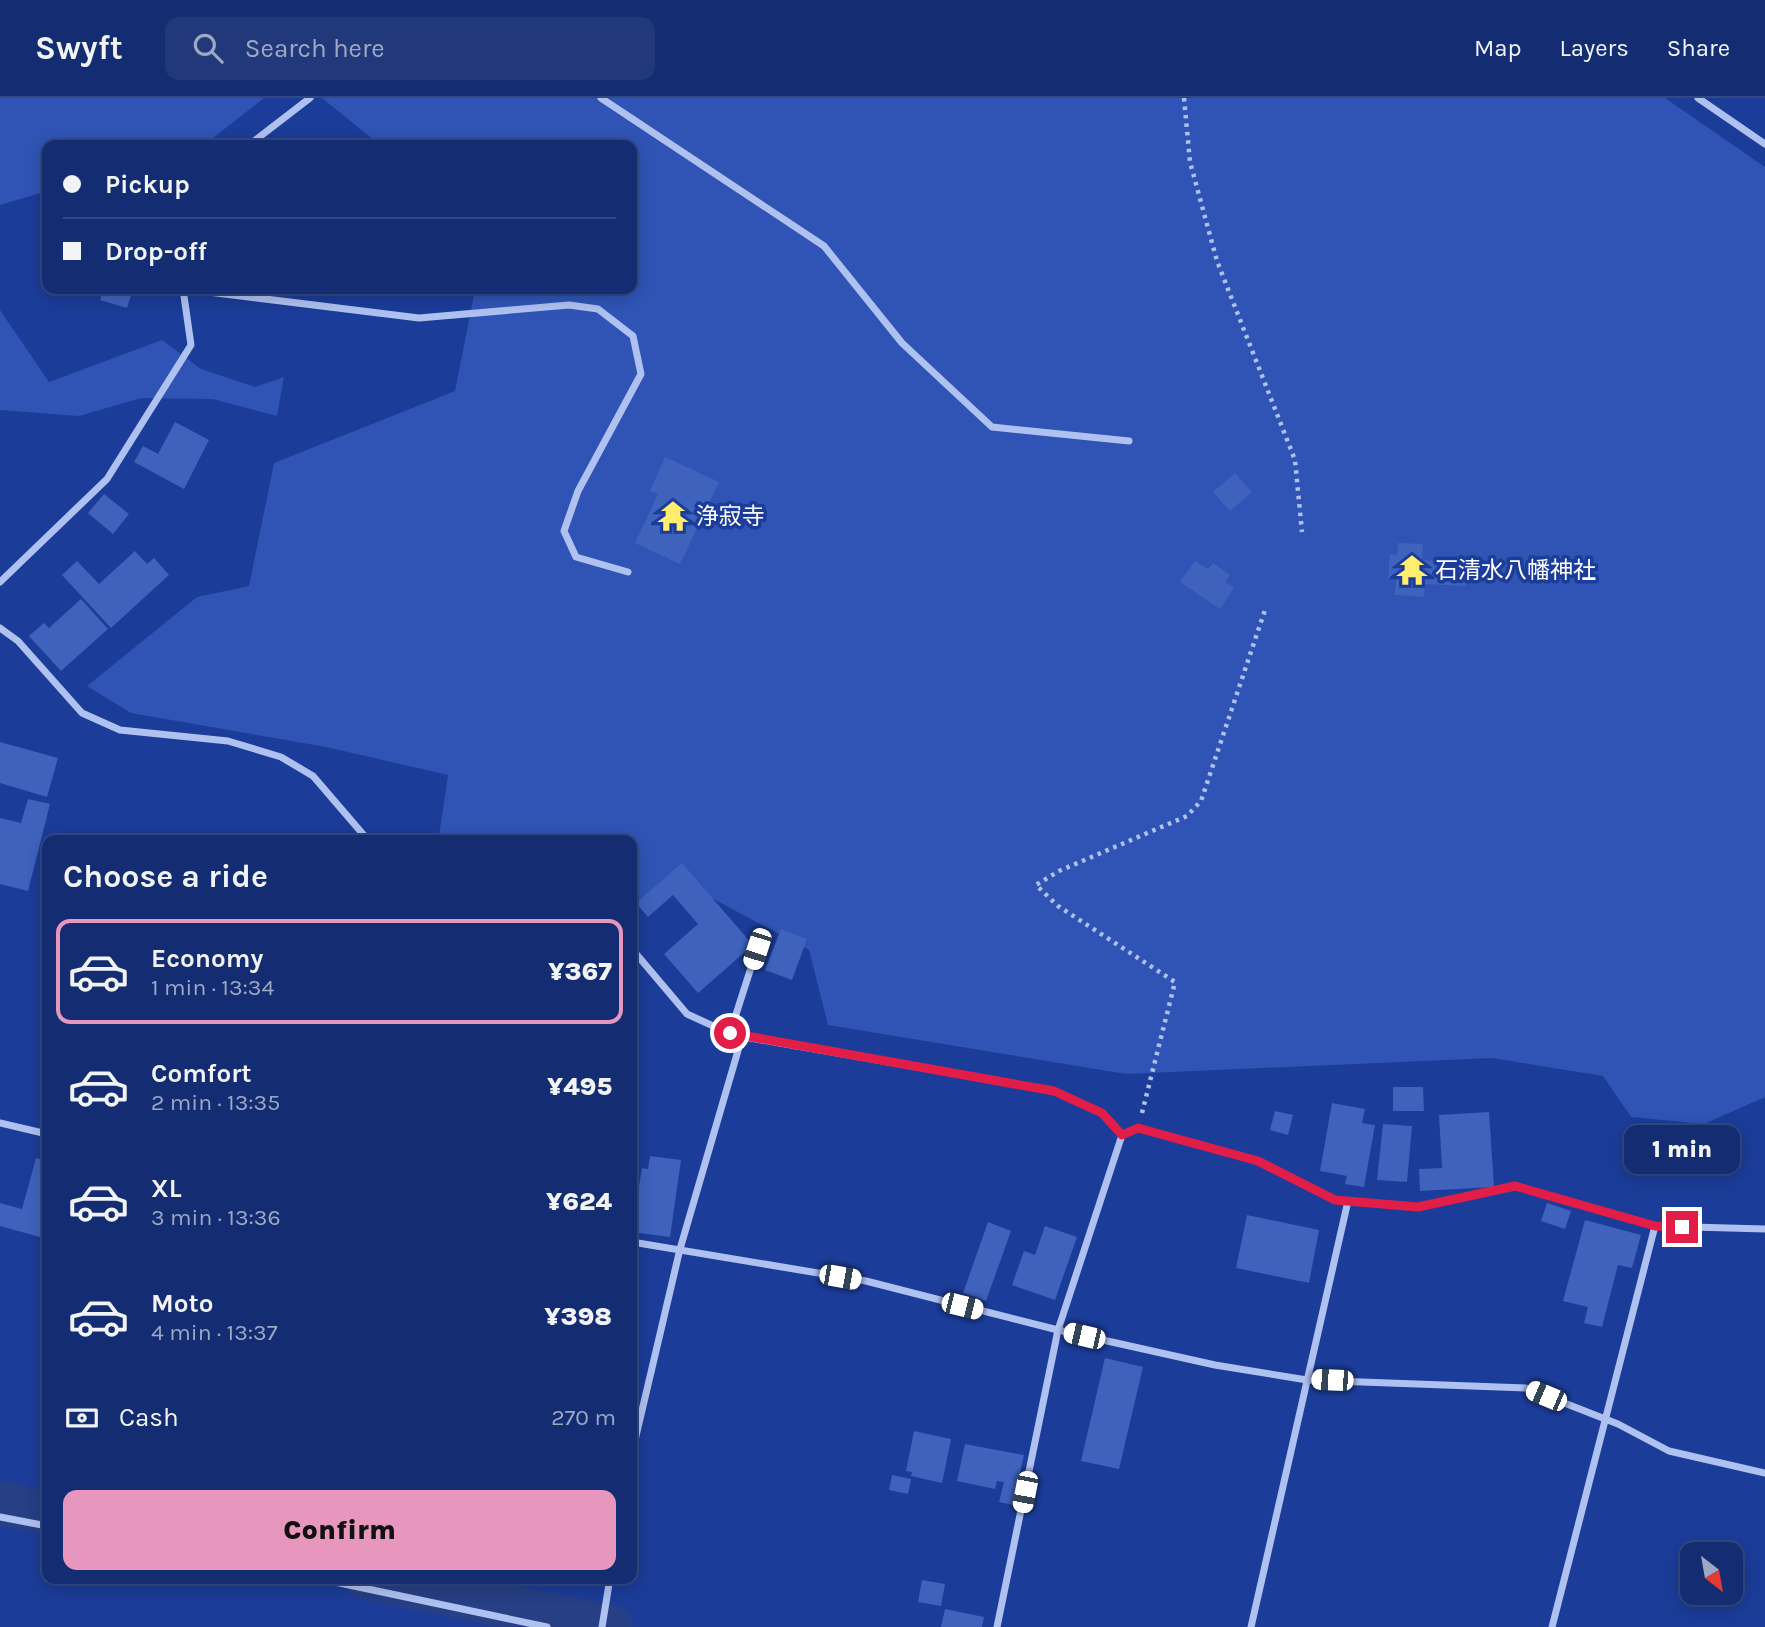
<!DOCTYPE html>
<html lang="en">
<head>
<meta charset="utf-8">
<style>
  body { margin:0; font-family:Karla,"Noto Sans JP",sans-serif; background:#21397a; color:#f1f3f6; height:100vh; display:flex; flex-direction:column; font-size:26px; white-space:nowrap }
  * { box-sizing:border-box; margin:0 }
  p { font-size:23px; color:#9da8c4 }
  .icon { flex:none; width:38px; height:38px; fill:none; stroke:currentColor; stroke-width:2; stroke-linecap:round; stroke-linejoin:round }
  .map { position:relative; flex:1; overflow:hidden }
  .panel { position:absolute; left:42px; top:737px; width:595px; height:749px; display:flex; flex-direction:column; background:#142d72; border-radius:14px; box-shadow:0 4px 18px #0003,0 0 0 2px #334984 }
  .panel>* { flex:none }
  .banner { position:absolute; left:42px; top:42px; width:595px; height:154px; border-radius:14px; box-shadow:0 4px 18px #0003,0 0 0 2px #334984; display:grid; align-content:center; height:154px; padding:0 21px; background:#142d72 }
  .needle { width:46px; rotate:149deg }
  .controls { position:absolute; left:1680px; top:1444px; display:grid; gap:14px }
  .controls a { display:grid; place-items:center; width:63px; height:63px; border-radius:14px; background:#142d72; box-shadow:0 4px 18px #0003,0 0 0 2px #334984; font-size:35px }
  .end { position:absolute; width:32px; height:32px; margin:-16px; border:9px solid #e11d48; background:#fff; box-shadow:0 0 0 4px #fff }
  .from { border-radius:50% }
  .bubble { position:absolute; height:49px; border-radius:14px; background:#142d72; box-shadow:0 4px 18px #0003,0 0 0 2px #334984; font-size:23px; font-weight:800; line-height:49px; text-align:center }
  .car { position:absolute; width:21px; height:42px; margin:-21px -10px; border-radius:9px; box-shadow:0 0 5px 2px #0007; background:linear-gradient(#fff 24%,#345 0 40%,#fff 0 76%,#345 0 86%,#fff 0) }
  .banner b { display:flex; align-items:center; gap:24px; height:66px; font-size:26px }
  .banner b+b { border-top:2px solid #334984 }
  .banner i { width:18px; height:18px; background:#f1f3f6 }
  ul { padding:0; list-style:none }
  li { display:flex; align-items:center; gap:21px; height:105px; margin:0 14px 10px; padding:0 7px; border:4px solid transparent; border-radius:14px }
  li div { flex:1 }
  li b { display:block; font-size:26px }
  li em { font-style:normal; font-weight:800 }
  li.active { border-color:#e797bd }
  li>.icon { width:63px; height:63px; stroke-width:1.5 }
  h2 { padding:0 21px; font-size:32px; line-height:84px }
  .pay { display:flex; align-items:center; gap:18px; height:77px; padding:0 21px; font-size:26px }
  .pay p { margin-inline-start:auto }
  .primary-button { display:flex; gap:14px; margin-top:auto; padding:14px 21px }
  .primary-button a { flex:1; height:80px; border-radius:14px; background:#e797bd; color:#111; font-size:28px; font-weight:800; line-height:80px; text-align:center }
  header { display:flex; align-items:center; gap:42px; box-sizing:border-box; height:98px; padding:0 35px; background:#142d72; border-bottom:2px solid #334984 }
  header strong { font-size:33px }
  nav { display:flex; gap:38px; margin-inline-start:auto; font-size:24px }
  .search { width:490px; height:63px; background:#21397a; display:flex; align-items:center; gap:18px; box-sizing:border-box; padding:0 24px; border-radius:14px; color:#9da8c4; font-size:26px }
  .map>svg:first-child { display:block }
  .green { fill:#2f54b5 }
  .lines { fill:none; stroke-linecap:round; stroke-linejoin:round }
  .river { stroke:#263f85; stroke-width:44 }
  .building { fill:#3f62bd }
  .path { stroke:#afc1f0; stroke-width:4.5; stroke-dasharray:3.5 5; stroke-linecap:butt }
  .minor { stroke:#afc1f0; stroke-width:7 }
  .route { stroke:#e11d48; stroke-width:9 }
  .labels { text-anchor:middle; stroke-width:7; stroke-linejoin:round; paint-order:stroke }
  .poi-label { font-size:23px; fill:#fff; stroke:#1b3c98; text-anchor:start }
</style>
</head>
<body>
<header>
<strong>Swyft</strong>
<div class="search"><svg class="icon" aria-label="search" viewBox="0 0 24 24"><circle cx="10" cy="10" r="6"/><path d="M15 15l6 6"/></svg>Search here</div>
<nav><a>Map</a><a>Layers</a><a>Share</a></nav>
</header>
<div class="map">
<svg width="1765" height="1529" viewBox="0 0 1765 1529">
  <rect width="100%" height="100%" fill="#1b3c98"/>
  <g class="green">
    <path d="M 0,0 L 264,0 L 204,47 L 47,47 L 47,93 L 0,107 Z"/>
    <path d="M 322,0 L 1665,0 L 1765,69 L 1765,999 L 1704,1026 L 1631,1019 L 1603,978 L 1492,960 L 1126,976 L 828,927 L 809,852 L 674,780 L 632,811 L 632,742 L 471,742 L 439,738 L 448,677 L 326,649 L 131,615 L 87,588 L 197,499 L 249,488 L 274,365 L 455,293 L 474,197 L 367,191 L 632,191 L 632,47 L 380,47 Z"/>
    <path d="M 0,212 L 49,284 L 162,242 L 201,271 L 255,289 L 284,279 L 277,318 L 213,301 L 141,300 L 79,318 L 0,312 Z"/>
  </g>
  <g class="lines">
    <g class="river">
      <path d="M 0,1405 L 47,1415"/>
      <path d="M 366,1480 L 611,1529"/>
    </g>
  </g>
  <g class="building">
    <path d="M 104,191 L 133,191 L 127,210 L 100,202 Z"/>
    <path d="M 175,324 L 209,342 L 184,391 L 134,364 L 143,348 L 158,356 Z"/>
    <path d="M 665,359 L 719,384 L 680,466 L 635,445 L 658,396 L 650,393 Z"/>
    <path d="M 1235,375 L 1252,394 L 1230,413 L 1213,394 Z"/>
    <path d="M 104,396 L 129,416 L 113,436 L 88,415 Z"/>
    <path d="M 1398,445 L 1423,446 L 1422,462 L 1468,465 L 1466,488 L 1425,486 L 1424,499 L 1395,497 L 1396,481 L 1388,480 L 1390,456 L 1397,457 Z"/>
    <path d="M 135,453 L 147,466 L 154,460 L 169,477 L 111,530 L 62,477 L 77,463 L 99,486 Z"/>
    <path d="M 1195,463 L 1208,471 L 1213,465 L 1230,477 L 1225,484 L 1234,490 L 1220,511 L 1180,484 Z"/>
    <path d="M 81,501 L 108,531 L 61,573 L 29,538 L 44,525 L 49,530 Z"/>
    <path d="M 0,644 L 58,660 L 47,699 L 0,685 Z"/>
    <path d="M 28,701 L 50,706 L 28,793 L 0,786 L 0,720 L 21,725 Z"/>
    <path d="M 682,765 L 753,847 L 698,895 L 664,856 L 698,826 L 673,797 L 648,819 L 636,805 Z"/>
    <path d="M 781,831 L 807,841 L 792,882 L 765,872 Z"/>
    <path d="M 1393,989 L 1423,989 L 1424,1013 L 1393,1013 Z"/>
    <path d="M 1332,1005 L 1365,1011 L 1362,1025 L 1375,1027 L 1364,1089 L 1345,1086 L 1347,1078 L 1320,1073 Z"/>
    <path d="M 1275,1013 L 1293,1017 L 1288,1037 L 1270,1032 Z"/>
    <path d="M 1489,1014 L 1494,1089 L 1420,1093 L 1419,1071 L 1442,1070 L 1439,1017 Z"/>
    <path d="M 1383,1026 L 1412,1028 L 1407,1084 L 1377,1082 Z"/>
    <path d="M 650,1058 L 681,1062 L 670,1139 L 632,1134 L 632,1106 L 636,1107 L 642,1070 L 648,1071 Z"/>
    <path d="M 36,1060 L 47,1063 L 47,1141 L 0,1128 L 0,1105 L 22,1111 Z"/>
    <path d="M 1547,1105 L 1571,1113 L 1565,1131 L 1541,1123 Z"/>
    <path d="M 1247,1117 L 1319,1132 L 1309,1185 L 1236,1170 Z"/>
    <path d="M 1585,1122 L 1641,1137 L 1632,1170 L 1618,1167 L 1602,1229 L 1584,1225 L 1588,1209 L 1563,1203 Z"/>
    <path d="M 988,1124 L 1011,1133 L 986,1203 L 963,1195 Z"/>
    <path d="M 1045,1128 L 1077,1139 L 1055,1202 L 1012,1187 L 1024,1153 L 1035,1157 Z"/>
    <path d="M 632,1169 L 637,1170 L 633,1188 L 632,1188 Z"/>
    <path d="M 1105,1260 L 1143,1269 L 1119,1371 L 1081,1363 Z"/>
    <path d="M 914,1333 L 951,1341 L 942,1385 L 911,1378 L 912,1374 L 906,1373 Z"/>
    <path d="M 965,1346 L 1024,1357 L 1013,1407 L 999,1404 L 1004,1384 L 997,1383 L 995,1391 L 957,1383 Z"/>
    <path d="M 892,1377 L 911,1381 L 908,1396 L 889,1392 Z"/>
    <path d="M 922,1482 L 945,1486 L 941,1508 L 918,1504 Z"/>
    <path d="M 945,1511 L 984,1519 L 982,1529 L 941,1529 Z"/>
  </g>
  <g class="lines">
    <g class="path">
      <path d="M 1184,0 L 1190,64 L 1217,163 L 1295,362 L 1302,434"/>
      <path d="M 1142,1015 L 1175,884 L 1058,808 L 1036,787 L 1059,773 L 1187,718 L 1201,703 L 1266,509"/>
    </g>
    <g class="minor">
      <path d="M 601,0 L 824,148 L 902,245 L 992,329 L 1129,343"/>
      <path d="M 1698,0 L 1765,46"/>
      <path d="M 249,47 L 310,0"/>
      <path d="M 184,191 L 419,220 L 569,207 L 598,211 L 633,238 L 641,276 L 578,393 L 564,433 L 576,459 L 628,474"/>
      <path d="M 0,484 L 107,381 L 191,247 L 183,191"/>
      <path d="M 0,530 L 18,543 L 82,615 L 120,632 L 228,643 L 281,659 L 313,678 L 368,742"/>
      <path d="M 632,851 L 687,916 L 733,937 L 1054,993 L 1102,1015 L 1122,1037"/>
      <path d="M 730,935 L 757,851"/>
      <path d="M 0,1025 L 47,1036"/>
      <path d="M 632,1144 L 866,1183 L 1058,1232 L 1215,1267 L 1307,1282 L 1526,1290 L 1618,1326 L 1669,1353 L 1765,1375"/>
      <path d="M 632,1355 L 680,1151 L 742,939"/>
      <path d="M 0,1419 L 47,1428"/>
      <path d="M 316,1480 L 547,1529"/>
      <path d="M 602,1529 L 610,1480"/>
      <path d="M 997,1529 L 1058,1232 L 1122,1037 L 1138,1030 L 1258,1063 L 1335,1102 L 1418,1109 L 1515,1088 L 1655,1128 L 1765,1131"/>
      <path d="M 1251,1529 L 1348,1103"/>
      <path d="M 1552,1529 L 1655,1128"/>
    </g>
  </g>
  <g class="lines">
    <path class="route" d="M 730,935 L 1054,993 L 1102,1015 L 1122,1037 L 1138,1030 L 1258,1063 L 1335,1102 L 1418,1109 L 1515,1088 L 1655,1128 L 1682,1129"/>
  </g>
  <defs>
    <symbol id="temple-bare" viewBox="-9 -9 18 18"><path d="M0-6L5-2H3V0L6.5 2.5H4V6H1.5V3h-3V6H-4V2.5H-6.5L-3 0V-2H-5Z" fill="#ffee6e" stroke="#1b3c98" stroke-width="2.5" paint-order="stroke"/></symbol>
  </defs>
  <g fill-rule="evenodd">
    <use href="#temple-bare" x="651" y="396" width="44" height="44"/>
    <use href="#temple-bare" x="1390" y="450" width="44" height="44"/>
  </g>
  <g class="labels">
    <g class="poi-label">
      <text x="696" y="426">浄寂寺</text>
      <text x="1435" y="480">石清水八幡神社</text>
    </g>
  </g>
</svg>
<div class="controls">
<a><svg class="needle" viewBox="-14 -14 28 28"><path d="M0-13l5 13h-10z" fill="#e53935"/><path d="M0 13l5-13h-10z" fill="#9da8c4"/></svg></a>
</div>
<i class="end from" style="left:730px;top:935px"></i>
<i class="end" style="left:1682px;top:1129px"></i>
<div class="bubble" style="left:1624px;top:1027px;width:116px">1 min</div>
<i class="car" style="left:757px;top:851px;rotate:198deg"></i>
<i class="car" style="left:840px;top:1179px;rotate:100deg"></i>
<i class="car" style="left:962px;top:1208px;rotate:104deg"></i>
<i class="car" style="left:1084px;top:1238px;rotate:283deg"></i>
<i class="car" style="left:1332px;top:1282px;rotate:272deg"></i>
<i class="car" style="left:1546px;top:1298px;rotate:293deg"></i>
<i class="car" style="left:1025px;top:1394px;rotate:191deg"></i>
<div class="banner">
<b><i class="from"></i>Pickup</b>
<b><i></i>Drop-off</b>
</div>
<section class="panel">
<h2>Choose a ride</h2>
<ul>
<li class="active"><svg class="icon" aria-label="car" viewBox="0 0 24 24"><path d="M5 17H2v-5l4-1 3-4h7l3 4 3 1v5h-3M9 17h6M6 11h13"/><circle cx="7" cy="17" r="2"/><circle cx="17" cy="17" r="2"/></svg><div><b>Economy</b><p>1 min · 13:34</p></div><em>¥367</em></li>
<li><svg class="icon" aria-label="car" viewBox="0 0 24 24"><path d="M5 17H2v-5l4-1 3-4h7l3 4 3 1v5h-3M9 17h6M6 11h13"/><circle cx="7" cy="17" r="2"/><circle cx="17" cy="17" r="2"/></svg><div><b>Comfort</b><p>2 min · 13:35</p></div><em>¥495</em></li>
<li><svg class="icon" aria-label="car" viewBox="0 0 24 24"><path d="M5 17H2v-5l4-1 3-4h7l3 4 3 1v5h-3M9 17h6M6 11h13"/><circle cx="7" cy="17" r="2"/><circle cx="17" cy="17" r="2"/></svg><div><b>XL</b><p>3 min · 13:36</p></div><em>¥624</em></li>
<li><svg class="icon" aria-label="car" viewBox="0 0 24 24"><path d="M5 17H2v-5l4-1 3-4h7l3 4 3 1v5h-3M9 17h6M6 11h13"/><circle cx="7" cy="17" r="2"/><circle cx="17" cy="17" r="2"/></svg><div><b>Moto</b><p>4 min · 13:37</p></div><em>¥398</em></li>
</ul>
<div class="pay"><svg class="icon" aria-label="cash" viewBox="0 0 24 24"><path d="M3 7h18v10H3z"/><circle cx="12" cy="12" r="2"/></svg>Cash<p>270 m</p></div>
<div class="primary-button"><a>Confirm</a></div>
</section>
</div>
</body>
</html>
